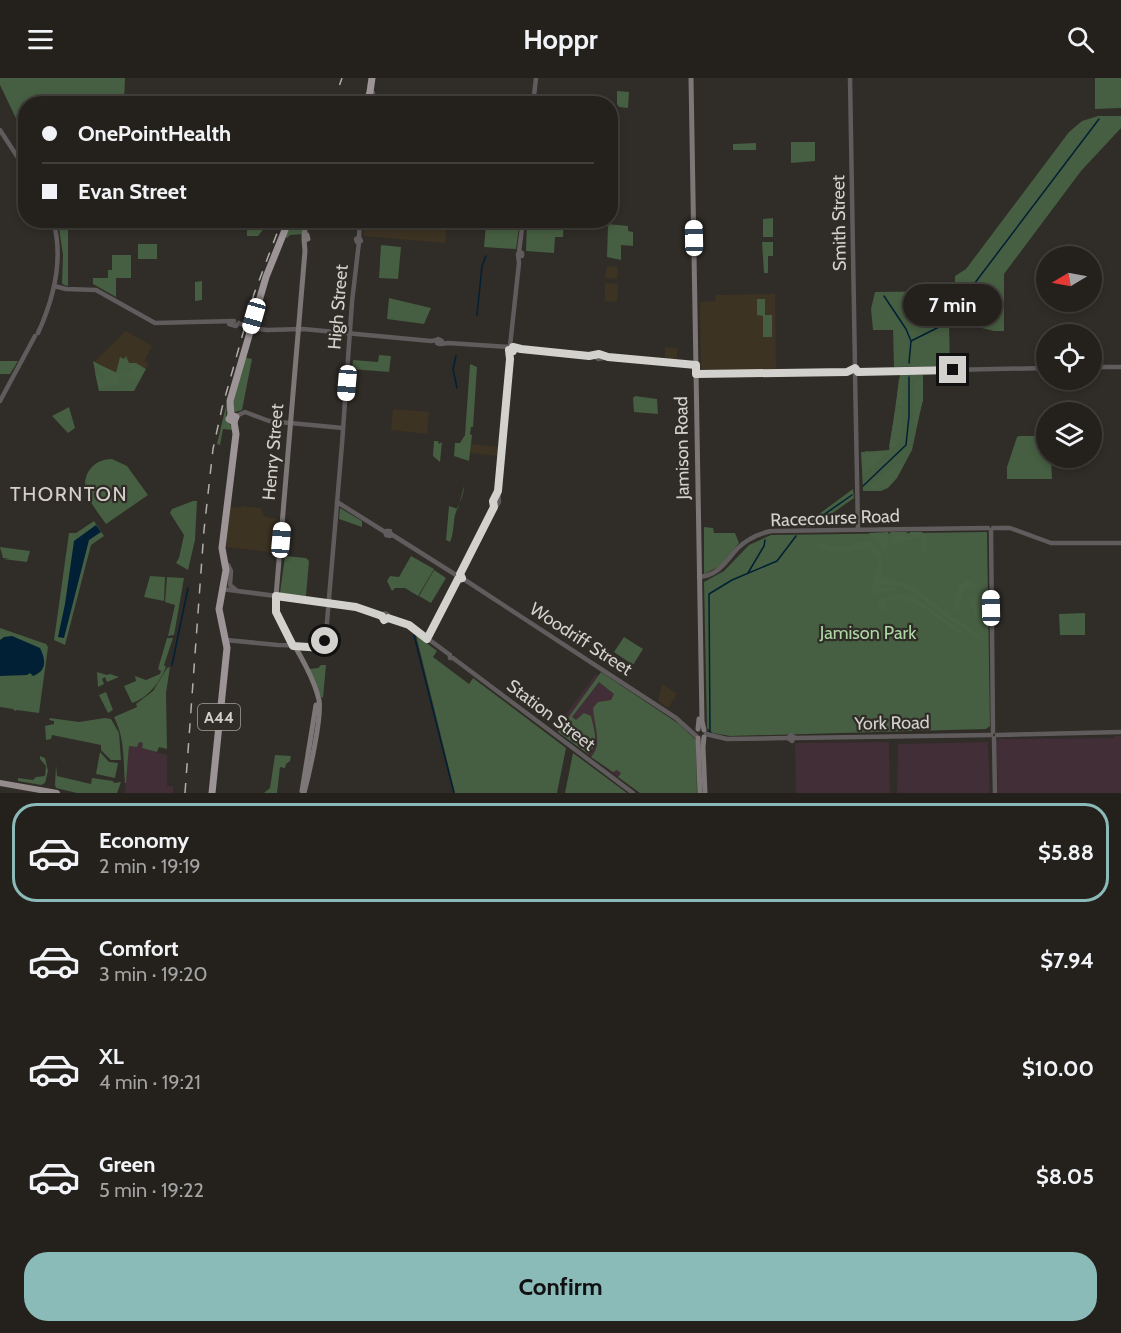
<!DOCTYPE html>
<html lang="en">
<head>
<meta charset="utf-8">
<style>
  body { margin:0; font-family:Cabin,sans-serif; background:#2c2926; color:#f1f3f6; height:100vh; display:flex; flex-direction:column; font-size:22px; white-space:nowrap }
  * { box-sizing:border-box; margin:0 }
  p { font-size:20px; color:#a3a3a4 }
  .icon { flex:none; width:33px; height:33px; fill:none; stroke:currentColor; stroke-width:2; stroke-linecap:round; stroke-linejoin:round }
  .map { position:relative; height:715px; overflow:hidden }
  .panel { display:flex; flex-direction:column; background:#24211d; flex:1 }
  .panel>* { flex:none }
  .banner { position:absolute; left:18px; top:18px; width:600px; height:132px; border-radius:24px; box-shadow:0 3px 9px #0003,0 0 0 2px #413e3b; display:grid; align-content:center; height:132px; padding:0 24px; background:#24211d }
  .needle { width:39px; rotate:260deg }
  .fabs { position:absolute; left:1036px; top:168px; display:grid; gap:12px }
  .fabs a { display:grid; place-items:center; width:66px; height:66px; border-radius:50%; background:#24211d; box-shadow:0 3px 9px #0003,0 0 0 2px #413e3b; font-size:30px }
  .end { position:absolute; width:27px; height:27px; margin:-14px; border:8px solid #d3d1cd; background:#111; box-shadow:0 0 0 3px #111 }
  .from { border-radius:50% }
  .bubble { position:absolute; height:42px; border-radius:21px; background:#24211d; box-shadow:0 3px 9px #0003,0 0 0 2px #413e3b; font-size:20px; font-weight:800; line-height:42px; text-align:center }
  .car { position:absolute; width:18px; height:36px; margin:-18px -9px; border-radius:8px; box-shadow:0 0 4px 2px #0007; background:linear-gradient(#fff 24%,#345 0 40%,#fff 0 76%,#345 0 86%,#fff 0) }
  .banner b { display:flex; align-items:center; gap:21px; height:57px; font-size:22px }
  .banner b+b { border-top:2px solid #413e3b }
  .banner i { width:15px; height:15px; background:#f1f3f6 }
  ul { padding:10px 0 0; list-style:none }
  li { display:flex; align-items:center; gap:18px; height:99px; margin:0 12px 9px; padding:0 12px; border:3px solid transparent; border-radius:24px }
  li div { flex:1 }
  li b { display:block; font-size:22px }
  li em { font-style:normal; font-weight:800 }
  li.selected { border-color:#8bbbb9 }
  li>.icon { width:54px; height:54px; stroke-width:1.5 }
  .primary-button { display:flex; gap:12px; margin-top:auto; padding:12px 24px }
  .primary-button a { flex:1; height:69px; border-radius:24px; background:#8bbbb9; color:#111; font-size:24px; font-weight:800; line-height:69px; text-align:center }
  header { display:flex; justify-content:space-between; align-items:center; height:78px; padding:0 24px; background:#24211d; font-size:27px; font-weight:800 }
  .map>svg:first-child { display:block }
  .industrial { fill:#412e36 }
  .education { fill:#3d3323 }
  .green { fill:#465e41 }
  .forest { fill:#486043 }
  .water { fill:#012035 }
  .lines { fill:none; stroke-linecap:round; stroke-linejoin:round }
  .stream { stroke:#012035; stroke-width:1.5 }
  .tertiary { stroke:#605c5d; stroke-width:4.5 }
  .secondary { stroke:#7d7778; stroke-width:5 }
  .primary { stroke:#938b8c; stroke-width:6 }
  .trunk { stroke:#9c9496; stroke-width:7 }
  .rail { stroke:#b2afab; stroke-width:1.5; stroke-dasharray:10 10; stroke-linecap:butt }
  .tertiary-bridge { stroke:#605c5d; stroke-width:4.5 }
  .route { stroke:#d3d1cd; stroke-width:8 }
  .labels { text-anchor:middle; stroke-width:4.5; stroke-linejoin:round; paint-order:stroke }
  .shield { fill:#302c27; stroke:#a2a09b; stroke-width:1.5 }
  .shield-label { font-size:16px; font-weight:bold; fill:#d3d1cd }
  .street-label { font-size:18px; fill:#d3d1cd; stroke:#302c27 }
  .park-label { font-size:18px; fill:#add8a4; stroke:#302c27 }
  .neighbourhood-label { font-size:20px; letter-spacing:1.5px; fill:#d4cfc8; stroke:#302c27 }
</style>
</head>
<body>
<header><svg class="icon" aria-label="menu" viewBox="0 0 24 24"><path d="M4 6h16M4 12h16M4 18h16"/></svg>Hoppr<svg class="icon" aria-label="search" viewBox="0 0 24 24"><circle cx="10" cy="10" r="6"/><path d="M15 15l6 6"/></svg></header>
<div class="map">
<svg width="1121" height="715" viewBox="0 0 1121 715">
  <rect width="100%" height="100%" fill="#302c27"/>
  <g class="industrial">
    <path d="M 596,596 L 661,639 L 618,699 L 555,651 Z"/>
    <path d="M 1115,658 L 1121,658 L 1121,715 L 998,715 L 996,664 L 1000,661 L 1114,660 Z"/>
    <path d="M 138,664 L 143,665 L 142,670 L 167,677 L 167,708 L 173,708 L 173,715 L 125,715 L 129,668 L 137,669 Z"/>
    <path d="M 889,664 L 890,715 L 796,715 L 795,665 Z"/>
    <path d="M 988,664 L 990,715 L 897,715 L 898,666 Z"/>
  </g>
  <g class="education">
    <path d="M 364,143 L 447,143 L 445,165 L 363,158 Z"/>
    <path d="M 607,188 L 618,189 L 617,201 L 605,200 Z"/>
    <path d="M 605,205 L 618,206 L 617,224 L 605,223 Z"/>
    <path d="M 775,216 L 776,291 L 701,291 L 700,224 L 715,223 L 716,217 Z"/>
    <path d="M 126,253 L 152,268 L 144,283 L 149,286 L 144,293 L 113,295 L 95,283 Z"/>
    <path d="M 665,269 L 677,270 L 677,282 L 665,281 Z"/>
    <path d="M 393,331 L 429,334 L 427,356 L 391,352 Z"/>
    <path d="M 471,366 L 499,369 L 498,378 L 470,375 Z"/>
    <path d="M 242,428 L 261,430 L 265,439 L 279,441 L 276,475 L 226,469 L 230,429 L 241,430 Z"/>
    <path d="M 662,606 L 677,616 L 668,630 L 658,623 Z"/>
  </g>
  <g class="green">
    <path d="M 0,0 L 125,0 L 124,25 L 26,26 L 25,53 L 22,53 L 0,7 Z"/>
    <path d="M 1095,0 L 1121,0 L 1121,30 L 1095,31 Z"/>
    <path d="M 617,13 L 629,14 L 628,30 L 619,29 L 617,26 Z"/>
    <path d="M 1098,38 L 1121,38 L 1121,50 L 1081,93 L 1004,196 L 1004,253 L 994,253 L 970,247 L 949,247 L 950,288 L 894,289 L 893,252 L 873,252 L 871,231 L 875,214 L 955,213 L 955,198 L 966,191 L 1069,54 L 1082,43 Z"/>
    <path d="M 791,64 L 815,64 L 815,83 L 791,85 Z"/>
    <path d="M 756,65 L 756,72 L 733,72 L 733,66 Z"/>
    <path d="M 773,140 L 773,159 L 763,159 L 763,141 Z"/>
    <path d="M 58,143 L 68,143 L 68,208 L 64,207 L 62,205 L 63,177 Z"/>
    <path d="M 293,143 L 305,143 L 303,156 L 290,157 L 287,160 L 285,159 Z"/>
    <path d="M 472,143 L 487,143 L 487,146 L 519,149 L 516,171 L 484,169 L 486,146 L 472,145 Z"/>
    <path d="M 544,143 L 564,143 L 563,159 L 555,159 L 554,175 L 526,173 L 527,144 L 544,146 Z"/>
    <path d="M 608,146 L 628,148 L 628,153 L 633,154 L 633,168 L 621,167 L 621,182 L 607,179 Z"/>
    <path d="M 247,148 L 266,148 L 258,158 L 247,158 Z"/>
    <path d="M 762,164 L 773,164 L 773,178 L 768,178 L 768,195 L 764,195 Z"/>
    <rect x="138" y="166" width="19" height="15"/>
    <path d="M 381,167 L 401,169 L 398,201 L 379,200 Z"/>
    <path d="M 112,177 L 131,177 L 131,200 L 116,200 L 116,219 L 93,206 L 93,200 L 108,200 L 108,192 L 112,192 Z"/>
    <path d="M 202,203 L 202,222 L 195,223 L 195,204 Z"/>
    <path d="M 389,220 L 431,230 L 424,246 L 387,241 Z"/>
    <path d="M 757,221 L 765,221 L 765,237 L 772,237 L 772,259 L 763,259 L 763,238 L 757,237 Z"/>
    <path d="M 379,277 L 391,278 L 389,294 L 352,291 L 353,282 L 378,284 Z"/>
    <path d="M 126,278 L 129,285 L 136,285 L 146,291 L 134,313 L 99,313 L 93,283 L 116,295 L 120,279 L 124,281 Z"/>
    <path d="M 244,279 L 252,281 L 242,332 L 235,334 L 230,330 Z"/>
    <path d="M 0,283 L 18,283 L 10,296 L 0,296 Z"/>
    <path d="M 470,286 L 477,289 L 473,349 L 471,349 L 470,356 L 472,357 L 469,383 L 454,378 L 455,365 L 460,365 L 465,357 Z"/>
    <path d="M 900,297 L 923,297 L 923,321 L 912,372 L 897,400 L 888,410 L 881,413 L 863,413 L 861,374 L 889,372 Z"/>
    <path d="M 231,307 L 227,326 L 226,339 L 233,352 L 223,351 L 220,367 L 217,366 Z"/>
    <path d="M 635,318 L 657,321 L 658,336 L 634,334 L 633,320 Z"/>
    <path d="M 69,329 L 75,350 L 68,355 L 52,338 Z"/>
    <path d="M 1019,358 L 1047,358 L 1047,380 L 1051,380 L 1052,401 L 1007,401 L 1007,389 L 1017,359 Z"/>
    <path d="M 434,363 L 438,363 L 439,366 L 442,364 L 440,384 L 433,378 Z"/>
    <path d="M 112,381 L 127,388 L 148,417 L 106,446 C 95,430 75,409 91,390 C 96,384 104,381 112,381 Z"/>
    <path d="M 464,408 C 464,418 458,427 455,437 C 453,446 454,455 450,464 L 446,462 L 449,428 L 458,431 Z"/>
    <path d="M 853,411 L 854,420 L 814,448 L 804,449 L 804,447 Z"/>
    <path d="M 193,423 L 197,423 L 195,462 L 188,492 L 176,485 L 179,480 L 184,457 L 170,435 L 172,431 Z"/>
    <path d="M 340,430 L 362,443 L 362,449 L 339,441 Z"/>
    <path d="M 94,443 L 104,458 L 91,467 L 65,567 L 54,562 L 69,455 L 76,455 Z"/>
    <path d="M 704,449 L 713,450 L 714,455 L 735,455 L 739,465 L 720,488 L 704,496 Z"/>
    <path d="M 987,454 L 990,648 L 986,651 L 730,658 L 713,655 L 707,650 L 704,504 L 724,493 L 749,467 L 771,457 Z"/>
    <path d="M 0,469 L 30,473 L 27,484 L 3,481 L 10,481 L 3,480 Z"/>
    <path d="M 285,478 L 306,480 L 309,483 L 306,518 L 280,515 Z"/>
    <path d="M 411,478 L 434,491 L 418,518 L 405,510 L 395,510 L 392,513 L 387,503 L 390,498 L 399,499 Z"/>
    <path d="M 434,492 L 446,500 L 431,525 L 419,518 Z"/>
    <path d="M 150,498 L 165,499 L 164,523 L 144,519 Z"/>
    <path d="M 167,499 L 184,500 L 174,557 L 168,558 L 175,527 L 165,524 Z"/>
    <path d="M 1085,535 L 1085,557 L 1060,557 L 1059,536 Z"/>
    <path d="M 0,550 L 46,566 L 48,569 L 39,635 L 17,632 L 15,633 L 13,631 L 0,629 Z"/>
    <path d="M 416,557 L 437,573 L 433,579 L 469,606 L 473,600 L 566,670 L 557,715 L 455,715 Z"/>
    <path d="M 624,559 L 643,571 L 633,587 L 614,574 Z"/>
    <path d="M 167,560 L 173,560 L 164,587 L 166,589 C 160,604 148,620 132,625 L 124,608 L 136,603 L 135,598 L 146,602 L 160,596 L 161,593 L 158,591 Z"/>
    <path d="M 321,587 L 326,587 L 323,620 L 321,619 L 309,591 L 318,590 Z"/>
    <path d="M 170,589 L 166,615 L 167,671 L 159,669 L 157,674 L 142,670 L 143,665 L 139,664 L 137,669 L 129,668 L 126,705 L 125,705 C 123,680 125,661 114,639 L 137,629 L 136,626 L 153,613 L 167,590 Z"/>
    <path d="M 97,594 L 107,597 L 110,596 L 119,599 L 107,604 L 105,599 L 102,601 L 104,606 L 98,609 Z"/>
    <path d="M 601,594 L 679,646 L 696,662 L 697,715 L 640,715 L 618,699 L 621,695 L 617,692 L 613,694 L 591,679 C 603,666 594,647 593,630 L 598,624 L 611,622 L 614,616 L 599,604 L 572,639 L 576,642 L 584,635 L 591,638 C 594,652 600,666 588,676 L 558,654 Z"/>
    <path d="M 106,614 L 113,632 L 108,635 L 99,617 Z"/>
    <path d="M 50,640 L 79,644 L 105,640 L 111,641 L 119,655 L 121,682 L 111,682 L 101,672 L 101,667 L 52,657 L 51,661 L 46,662 L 45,648 L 54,646 L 54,643 L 49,642 Z"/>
    <path d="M 100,674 L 109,684 L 118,685 L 115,700 L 96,696 Z"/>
    <path d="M 573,675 L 627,715 L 565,715 Z"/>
    <path d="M 275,677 L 291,678 L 290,683 L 286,686 L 285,690 L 280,689 L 277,715 L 264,715 L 270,710 Z"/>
    <path d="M 40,678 L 45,680 L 48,693 L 45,705 L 41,707 L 18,703 L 18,700 L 33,702 L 36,699 L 45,698 L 46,688 L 40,681 Z"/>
    <path d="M 56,687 L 57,698 L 91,706 L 92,700 L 113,703 L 114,705 L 121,704 L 117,715 L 77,715 L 56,710 L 55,707 Z"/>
  </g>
  <g class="forest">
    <path d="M 97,287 C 114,290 118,303 136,289 L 144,293 L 140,300 L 125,299 L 120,296 L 118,307 L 108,307 L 99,312 L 95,295 L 103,300 L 107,300 Z"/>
    <path d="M 902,299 L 904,301 L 902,329 L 896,327 L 899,301 Z"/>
    <path d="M 918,300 L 923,302 L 923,322 L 916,347 L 914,344 L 914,307 Z"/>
    <path d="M 896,329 L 901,330 C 903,344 904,358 894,371 L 889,369 Z"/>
    <path d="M 876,373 L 889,374 L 863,397 L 863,375 L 867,373 L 875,376 Z"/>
    <path d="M 899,383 L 903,388 C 895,403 890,412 871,412 L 869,408 Z"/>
    <path d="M 888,454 L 888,470 L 884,472 L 876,462 L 871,460 L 869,455 Z"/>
    <path d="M 890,454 L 907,454 L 906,458 L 908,460 L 911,459 L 910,454 L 922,454 L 927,461 L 926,473 L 924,474 L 922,472 L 922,458 L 890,469 L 892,460 Z"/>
    <path d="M 869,462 L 881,474 L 882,498 L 913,507 L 927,520 L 980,557 L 984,562 L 982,563 L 944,538 L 914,515 L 899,508 L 878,507 L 878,510 L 884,509 L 904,513 L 884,513 L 874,518 L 870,513 L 878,482 L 876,477 L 868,471 L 861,474 L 859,471 L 842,474 L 827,473 L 825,471 L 821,472 L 817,468 L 821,464 L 828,467 L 851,469 L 857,463 L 859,467 L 859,464 Z"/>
    <path d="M 965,503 L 973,503 L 976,508 L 975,510 L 968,510 L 961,518 L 960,530 L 956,533 L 951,531 L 955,526 L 958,508 Z"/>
    <path d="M 894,516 L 910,517 L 963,553 L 962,555 L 958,555 C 938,542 913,516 887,523 L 884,532 L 882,533 L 878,530 L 878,522 Z"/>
    <path d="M 976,517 L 980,518 L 976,525 L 985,546 L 982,547 L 984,551 L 982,553 L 978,548 L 979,543 L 975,539 L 973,530 L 968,527 L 970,520 Z"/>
  </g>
  <g class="water">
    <path d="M 96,447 L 101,454 L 89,462 L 64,560 L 58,559 L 65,526 L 74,463 Z"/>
    <path d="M 12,558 L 40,570 C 46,582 47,593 33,598 L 30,595 L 27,597 L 0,598 L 0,562 L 4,559 Z"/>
  </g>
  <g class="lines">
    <g class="stream">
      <path d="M 884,218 L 906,251 L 911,263"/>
      <path d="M 477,237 L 482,188 L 486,178"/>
      <path d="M 456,278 L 453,291 L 457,310"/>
      <path d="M 909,285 L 911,263 L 943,247 L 1099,41"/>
      <path d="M 863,408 L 906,367 L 909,338 L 909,299"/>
      <path d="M 809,447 L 852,417"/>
      <path d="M 748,495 L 764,468 L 765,462"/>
      <path d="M 414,557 L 454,715"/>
      <path d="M 172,587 L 188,510"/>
      <path d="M 710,654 L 709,516 L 732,502 L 777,483 L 796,458"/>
    </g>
    <g class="tertiary">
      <path d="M 850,0 L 855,290"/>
      <path d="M 372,26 L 373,15"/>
      <path d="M 533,26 L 536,0"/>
      <path d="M 0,52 L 26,92"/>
      <path d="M 359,159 L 361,163 L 357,164 L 356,161 Z"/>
      <path d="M 359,159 L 360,142"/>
      <path d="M 519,174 L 523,142"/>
      <path d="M 54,208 L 66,211 L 96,212 L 155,245 L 234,243"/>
      <path d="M 229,246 L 236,248 L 239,245"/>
      <path d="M 253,250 L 267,252 L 303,251 L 431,263 L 437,262"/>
      <path d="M 38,255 C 54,220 64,180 53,142"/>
      <path d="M 438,261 L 442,263 L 440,266 L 437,265 Z"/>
      <path d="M 441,266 L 448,265 L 509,269"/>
      <path d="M 510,268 L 519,185 L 518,176 L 520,174 L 522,175 L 522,178 L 518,178"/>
      <path d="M 513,272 L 521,271 L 596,279"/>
      <path d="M 608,279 L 598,281 L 595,278 L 599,276 L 608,279 L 696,287"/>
      <path d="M 1092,289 L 1121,289"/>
      <path d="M 858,294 L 1047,290"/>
      <path d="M 696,296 L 852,293"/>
      <path d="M 855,296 L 858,451"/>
      <path d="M 0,323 L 35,258"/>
      <path d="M 236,338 L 245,334 L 269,343 L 343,350"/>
      <path d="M 495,421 L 493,424 L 497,427 L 499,424 L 498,413 L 510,281 L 509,270 L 512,268 L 521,271"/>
      <path d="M 337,424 L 385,454"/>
      <path d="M 993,450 L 1010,450 L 1051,465 L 1121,465"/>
      <path d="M 991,452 L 993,654"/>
      <path d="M 386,453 L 390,453 L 390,458 L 386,457 Z"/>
      <path d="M 391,456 L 456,497"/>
      <path d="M 228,487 L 231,493 L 230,507 L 236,512"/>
      <path d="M 460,496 L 497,427"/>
      <path d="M 699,499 C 719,497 725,484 737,471 C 746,462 758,456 771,453 L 988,450"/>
      <path d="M 462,500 L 676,640 L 696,658"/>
      <path d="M 222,511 L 354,528 L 382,538"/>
      <circle cx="385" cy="539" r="3.5"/>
      <path d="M 388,540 L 412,549 L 450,577"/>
      <path d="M 427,561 L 458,501"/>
      <path d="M 226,562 L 278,567 L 325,568 L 342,366 L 352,224 L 359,164"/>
      <path d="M 450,577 L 450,580 L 453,580 L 633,715"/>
      <path d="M 706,656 L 727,661 L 788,660"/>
      <path d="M 791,657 L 794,659 L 792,663 L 788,660 Z"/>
      <path d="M 997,657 L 1121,654"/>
      <path d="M 794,660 L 991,657"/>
      <path d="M 994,660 L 995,715"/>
    </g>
    <g class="secondary">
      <path d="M 691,0 L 702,643 L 704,652"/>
      <path d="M 304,157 L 307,142"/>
      <path d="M 307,157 L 308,161 L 305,162 L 304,159 Z"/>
      <path d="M 304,161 L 305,173 L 275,530 L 278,538 C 291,563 313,595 319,622 C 322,640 309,696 304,715"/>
      <path d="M 698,651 L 699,641"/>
      <path d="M 704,659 L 703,669 L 705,715"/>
      <path d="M 698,660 L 700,715"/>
      <path d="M 302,713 L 316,627"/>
    </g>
    <path class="primary" d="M 0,705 L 57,715"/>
    <g class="trunk">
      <path d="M 366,26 L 370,14 L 372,0"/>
      <path d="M 234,344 L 229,341 L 231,337 L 230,323 L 266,199 L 289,142"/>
      <path d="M 212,715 L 227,570 L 219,531 L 226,492 L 222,470 L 236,356 L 234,344 L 236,339 L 231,337"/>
    </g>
    <g class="rail">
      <path d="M 333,26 L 342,0"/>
      <path d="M 185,715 L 204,452 L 213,371 L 222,330 L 254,216 L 282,142"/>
    </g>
    <path class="tertiary-bridge" d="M 241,246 L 253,250"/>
  </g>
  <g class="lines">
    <path class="route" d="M 325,563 L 323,570 L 293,568 L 276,534 L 276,518 L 356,529 L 382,538 L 384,542 L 388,540 L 409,547 L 427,561 L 458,501 L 462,500 L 460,496 L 494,429 L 493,423 L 498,413 L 510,281 L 509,272 L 513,273 L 513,269 L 521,271 L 589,278 L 599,276 L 608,279 L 696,287 L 696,296 L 847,294 L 855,290 L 858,294 L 953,292"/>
  </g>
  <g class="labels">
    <rect class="shield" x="198" y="626" width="42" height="26" rx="4.5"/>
    <g class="shield-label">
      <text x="219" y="645">A44</text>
    </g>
    <g class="street-label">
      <text transform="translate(839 145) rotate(-91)" y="6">Smith Street</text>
      <text transform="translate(338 229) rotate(-85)" y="6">High Street</text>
      <text transform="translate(682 370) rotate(-91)" y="6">Jamison Road</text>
      <text transform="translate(273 374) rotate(-85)" y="6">Henry Street</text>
      <text transform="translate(835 440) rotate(-2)" y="6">Racecourse Road</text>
      <text transform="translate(581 561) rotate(33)" y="6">Woodriff Street</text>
      <text transform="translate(551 637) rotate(37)" y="6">Station Street</text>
      <text transform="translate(892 645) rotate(-1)" y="6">York Road</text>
    </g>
    <g class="park-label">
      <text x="868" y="561">Jamison Park</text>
    </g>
    <g class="neighbourhood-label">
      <text x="69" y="423">THORNTON</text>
    </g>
  </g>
</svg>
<div class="fabs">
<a><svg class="needle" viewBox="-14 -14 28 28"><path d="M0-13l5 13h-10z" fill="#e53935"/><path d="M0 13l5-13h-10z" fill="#a3a3a4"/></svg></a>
<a><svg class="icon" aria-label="locate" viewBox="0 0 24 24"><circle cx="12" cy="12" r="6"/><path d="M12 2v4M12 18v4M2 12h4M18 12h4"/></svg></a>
<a><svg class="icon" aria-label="layers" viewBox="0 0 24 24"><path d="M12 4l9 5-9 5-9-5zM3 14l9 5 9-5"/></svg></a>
</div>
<i class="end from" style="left:325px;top:563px"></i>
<i class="end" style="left:953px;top:292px"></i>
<div class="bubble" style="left:903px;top:206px;width:99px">7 min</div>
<i class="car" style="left:694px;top:160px;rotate:359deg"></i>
<i class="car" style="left:254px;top:238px;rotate:196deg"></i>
<i class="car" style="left:347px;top:305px;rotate:185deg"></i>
<i class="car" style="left:281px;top:462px;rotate:5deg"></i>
<i class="car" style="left:991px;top:530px;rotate:359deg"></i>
<div class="banner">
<b><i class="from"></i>OnePointHealth</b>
<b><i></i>Evan Street</b>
</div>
</div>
<section class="panel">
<ul>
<li class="selected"><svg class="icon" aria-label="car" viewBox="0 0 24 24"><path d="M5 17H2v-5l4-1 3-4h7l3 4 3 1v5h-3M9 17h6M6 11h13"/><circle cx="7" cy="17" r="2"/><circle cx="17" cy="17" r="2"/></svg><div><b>Economy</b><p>2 min · 19:19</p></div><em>$5.88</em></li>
<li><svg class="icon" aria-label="car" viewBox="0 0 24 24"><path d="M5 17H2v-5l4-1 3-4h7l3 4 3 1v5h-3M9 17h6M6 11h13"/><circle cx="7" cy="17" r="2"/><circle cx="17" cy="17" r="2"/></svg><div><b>Comfort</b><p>3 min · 19:20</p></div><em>$7.94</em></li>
<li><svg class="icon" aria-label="car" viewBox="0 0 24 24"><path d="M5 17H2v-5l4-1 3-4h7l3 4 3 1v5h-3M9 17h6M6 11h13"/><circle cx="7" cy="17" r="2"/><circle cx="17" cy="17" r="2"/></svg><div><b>XL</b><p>4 min · 19:21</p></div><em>$10.00</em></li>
<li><svg class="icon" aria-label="car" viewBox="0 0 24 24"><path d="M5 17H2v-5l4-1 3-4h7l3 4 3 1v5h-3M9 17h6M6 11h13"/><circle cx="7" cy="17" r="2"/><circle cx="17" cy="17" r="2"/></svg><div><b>Green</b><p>5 min · 19:22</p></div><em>$8.05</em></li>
</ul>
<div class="primary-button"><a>Confirm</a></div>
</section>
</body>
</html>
